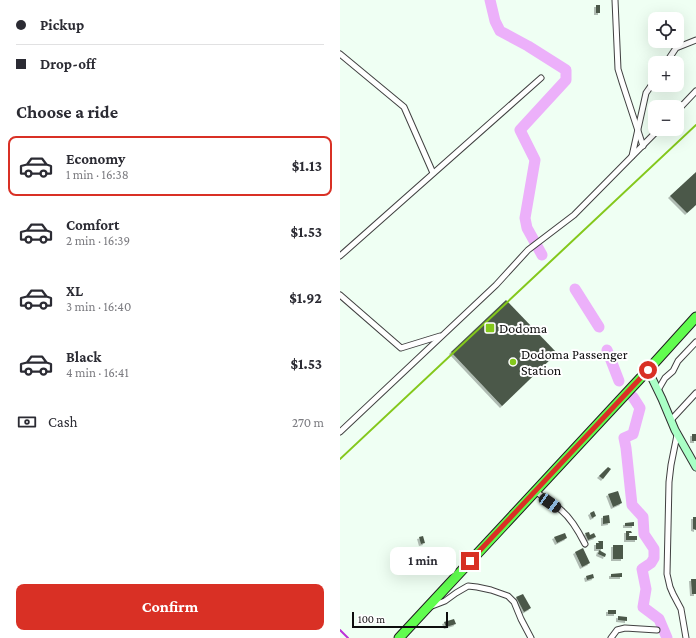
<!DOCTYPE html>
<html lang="en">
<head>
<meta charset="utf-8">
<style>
  body { margin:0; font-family:"Crimson Pro",serif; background:#f7f7f7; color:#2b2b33; height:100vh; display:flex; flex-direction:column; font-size:15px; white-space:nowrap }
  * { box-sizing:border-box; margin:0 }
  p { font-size:13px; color:#7c7c81 }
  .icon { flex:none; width:22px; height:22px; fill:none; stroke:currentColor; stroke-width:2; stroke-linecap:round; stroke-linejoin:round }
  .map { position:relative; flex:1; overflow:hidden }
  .side { display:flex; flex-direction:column; background:#fff; width:340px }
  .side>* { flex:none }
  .banner { display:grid; align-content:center; height:88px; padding:0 16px; background:#fff }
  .tools { position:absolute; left:308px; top:12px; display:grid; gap:8px }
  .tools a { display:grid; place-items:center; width:36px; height:36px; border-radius:8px; background:#fff; box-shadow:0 4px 16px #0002; font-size:20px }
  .scale { position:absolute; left:12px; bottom:10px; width:96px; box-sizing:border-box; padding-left:4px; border:2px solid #0e0e0e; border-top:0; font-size:11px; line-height:14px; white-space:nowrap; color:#0e0e0e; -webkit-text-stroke:3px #fff; paint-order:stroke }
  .end { position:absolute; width:18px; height:18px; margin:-9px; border:5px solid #d93025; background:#fff; box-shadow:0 0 0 2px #fff }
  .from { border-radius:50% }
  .bubble { position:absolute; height:28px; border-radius:8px; background:#fff; box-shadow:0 4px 16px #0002; font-size:13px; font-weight:700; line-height:28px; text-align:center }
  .car { position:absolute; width:12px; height:24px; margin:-12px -6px; border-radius:5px; box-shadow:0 0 3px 1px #0007; background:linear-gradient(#222 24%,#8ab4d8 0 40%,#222 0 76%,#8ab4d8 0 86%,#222 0) }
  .banner b { display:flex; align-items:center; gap:14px; height:38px; font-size:15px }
  .banner b+b { border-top:1px solid #e1e1e2 }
  .banner i { width:10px; height:10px; background:#2b2b33 }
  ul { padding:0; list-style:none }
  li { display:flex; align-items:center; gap:12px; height:60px; margin:0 8px 6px; padding:0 8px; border:2px solid transparent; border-radius:8px }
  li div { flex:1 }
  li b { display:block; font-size:15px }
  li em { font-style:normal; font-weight:700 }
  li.selected { border-color:#d93025 }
  li>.icon { width:36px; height:36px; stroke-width:1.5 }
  h2 { padding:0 16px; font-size:18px; line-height:48px }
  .pay { display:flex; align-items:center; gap:10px; height:44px; padding:0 16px; font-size:15px }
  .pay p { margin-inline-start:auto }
  .cta { display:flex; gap:8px; margin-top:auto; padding:8px 16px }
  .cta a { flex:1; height:46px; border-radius:8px; background:#d93025; color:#fff; font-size:16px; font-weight:700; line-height:46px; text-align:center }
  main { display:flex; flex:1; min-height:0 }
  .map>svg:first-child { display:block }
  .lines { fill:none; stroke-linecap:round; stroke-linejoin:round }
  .stream { stroke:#bc32d6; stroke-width:2 }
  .river { stroke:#ecb0fa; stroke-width:11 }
  .building { fill:#4c584a; filter:url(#shadow) }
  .street-casing { stroke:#414141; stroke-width:7 }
  .secondary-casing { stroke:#303030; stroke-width:9 }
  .highway-casing { stroke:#1f1f1f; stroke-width:11 }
  .street { stroke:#fff; stroke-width:5 }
  .secondary { stroke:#aaffc6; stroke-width:7 }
  .highway { stroke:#61fd4f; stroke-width:9 }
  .rail { stroke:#84c81c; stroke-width:2 }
  .route { stroke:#d93025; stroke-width:5 }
  .poi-dot { fill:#84c81c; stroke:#fff; stroke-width:1.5 }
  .labels { text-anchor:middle; stroke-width:4; stroke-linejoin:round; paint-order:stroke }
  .poi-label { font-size:14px; fill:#0e0e0e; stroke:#fff; text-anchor:start }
</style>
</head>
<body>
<main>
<section class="side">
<div class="banner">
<b><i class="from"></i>Pickup</b>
<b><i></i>Drop-off</b>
</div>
<h2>Choose a ride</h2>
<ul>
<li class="selected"><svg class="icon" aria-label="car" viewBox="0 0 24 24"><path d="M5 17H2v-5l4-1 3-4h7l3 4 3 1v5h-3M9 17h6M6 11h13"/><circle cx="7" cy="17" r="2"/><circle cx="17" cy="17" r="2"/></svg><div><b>Economy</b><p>1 min · 16:38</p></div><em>$1.13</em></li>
<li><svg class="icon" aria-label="car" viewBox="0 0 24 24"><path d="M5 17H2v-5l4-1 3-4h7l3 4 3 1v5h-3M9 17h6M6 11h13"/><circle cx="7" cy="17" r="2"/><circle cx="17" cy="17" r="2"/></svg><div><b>Comfort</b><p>2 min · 16:39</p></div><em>$1.53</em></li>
<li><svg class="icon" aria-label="car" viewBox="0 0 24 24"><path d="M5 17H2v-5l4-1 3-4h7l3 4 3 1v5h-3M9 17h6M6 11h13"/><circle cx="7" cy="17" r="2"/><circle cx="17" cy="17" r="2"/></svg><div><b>XL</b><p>3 min · 16:40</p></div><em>$1.92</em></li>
<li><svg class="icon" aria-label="car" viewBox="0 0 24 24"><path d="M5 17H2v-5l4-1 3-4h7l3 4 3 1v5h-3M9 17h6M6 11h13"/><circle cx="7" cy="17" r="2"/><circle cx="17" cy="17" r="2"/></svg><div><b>Black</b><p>4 min · 16:41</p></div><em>$1.53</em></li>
</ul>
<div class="pay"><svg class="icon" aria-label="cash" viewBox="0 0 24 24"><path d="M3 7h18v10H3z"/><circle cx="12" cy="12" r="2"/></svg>Cash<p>270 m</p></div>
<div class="cta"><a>Confirm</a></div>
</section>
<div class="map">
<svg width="356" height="638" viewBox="0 0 356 638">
  <defs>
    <filter id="shadow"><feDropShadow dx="-2" dy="2" stdDeviation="0" flood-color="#0004"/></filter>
  </defs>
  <rect width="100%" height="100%" fill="#effff3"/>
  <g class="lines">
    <path class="stream" d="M 0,630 L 8,638"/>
    <g class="river">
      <path d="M 150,0 L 155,21 L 160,31 L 188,46 L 226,70 L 226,80 L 180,130 L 195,160 L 185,218 L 187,228 L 202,255"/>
      <path d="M 235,289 L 259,327"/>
      <path d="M 267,350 L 279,381"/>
      <path d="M 293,397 L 300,408 L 293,434 L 284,438 L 286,448 L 292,505 L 303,517 L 304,534 L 314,549 L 314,558 L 311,563 L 302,569 L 306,589 L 303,607 L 319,619 L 327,638"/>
    </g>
  </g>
  <g class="building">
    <rect x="256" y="5" width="4" height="8"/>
    <path d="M 356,172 L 356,205 L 347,213 L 330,196 Z"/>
    <path d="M 166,300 L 217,353 L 162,406 L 111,352 Z"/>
    <rect x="352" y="434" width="4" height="7"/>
    <path d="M 268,467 L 271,469 L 263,479 L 259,476 Z"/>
    <path d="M 278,491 L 282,503 L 273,507 L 268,494 Z"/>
    <path d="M 254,511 L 256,516 L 252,518 L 250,513 Z"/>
    <path d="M 269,515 L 270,523 L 263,524 L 263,516 Z"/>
    <path d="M 353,517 L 356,517 L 356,530 L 353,529 Z"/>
    <path d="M 294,522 L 294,526 L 285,526 L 285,523 Z"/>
    <path d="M 286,531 L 291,531 L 292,533 L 289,533 L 289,536 L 297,536 L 297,540 L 286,540 Z"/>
    <path d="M 249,532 L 250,535 L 254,533 L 256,537 L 248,540 L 245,533 Z"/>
    <path d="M 225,533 L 227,538 L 217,543 L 214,537 Z"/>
    <path d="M 83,536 L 85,543 L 81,544 L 79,537 Z"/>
    <path d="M 258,541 L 263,541 L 263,549 L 256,549 L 256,543 L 259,543 Z"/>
    <rect x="273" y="545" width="10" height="14"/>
    <path d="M 243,548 L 250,563 L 242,567 L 235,552 Z"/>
    <path d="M 259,550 L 266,554 L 265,557 L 258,554 Z"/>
    <path d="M 282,573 L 282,577 L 271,577 L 271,574 Z"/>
    <path d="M 253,574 L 254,578 L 247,580 L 246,576 Z"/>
    <path d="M 351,579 L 356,579 L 356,594 L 352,594 Z"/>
    <path d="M 183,594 L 191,608 L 184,612 L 176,597 Z"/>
    <rect x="268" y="610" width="8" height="4"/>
    <path d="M 278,616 L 287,617 L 287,621 L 278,620 Z"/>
    <path d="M 114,619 L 116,624 L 106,627 L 104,622 Z"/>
  </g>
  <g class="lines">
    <defs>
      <g id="street">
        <path d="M 275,0 L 278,69 L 282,82 L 303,146"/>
        <path d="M 0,54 L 64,107 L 93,173"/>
        <path d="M 326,63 L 336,48 L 356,40"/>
        <path d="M 337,111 L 356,91"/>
        <path d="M 292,156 L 306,93 L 315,80"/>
        <path d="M 0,256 L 201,78"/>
        <path d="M 0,295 L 61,348 L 100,336"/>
        <path d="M 318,390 L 325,378 L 333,371 L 338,361 L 356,342"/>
        <path d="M 331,420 L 356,393"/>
        <path d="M 0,432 L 156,285 L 188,250 L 234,215 L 319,129"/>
        <path d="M 337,435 L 331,465 L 329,482 L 327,574 L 330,587 L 333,594 L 341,609 L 346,638"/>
        <path d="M 195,491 C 204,498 213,503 221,510 C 232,519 239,532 245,544"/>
        <path d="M 92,606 L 105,601 L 116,593 L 128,586 L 137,587 L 151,590 L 168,596 L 174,602 L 181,619 L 191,638"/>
        <path d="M 271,638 L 277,630 L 285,628 L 317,630"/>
      </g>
      <path id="secondary" d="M 308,370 L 322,399 L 335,430 L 356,467"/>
      <path id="highway" d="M 59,638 L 308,370 L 356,317"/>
    </defs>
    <use href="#street" class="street-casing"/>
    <use href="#secondary" class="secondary-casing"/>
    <use href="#highway" class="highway-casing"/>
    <use href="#street" class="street"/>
    <use href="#secondary" class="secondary"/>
    <use href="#highway" class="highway"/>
    <path class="rail" d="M 0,459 L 356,125"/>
  </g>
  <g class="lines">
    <path class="route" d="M 130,561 L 308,370"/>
  </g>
  <g class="poi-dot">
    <rect x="145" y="323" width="10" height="10" rx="2"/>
    <circle cx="173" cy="362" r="4"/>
  </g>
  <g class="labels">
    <g class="poi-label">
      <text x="159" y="333">Dodoma</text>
      <text x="181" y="359">Dodoma Passenger<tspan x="181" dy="16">Station</tspan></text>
    </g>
  </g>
</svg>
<div class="tools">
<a><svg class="icon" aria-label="locate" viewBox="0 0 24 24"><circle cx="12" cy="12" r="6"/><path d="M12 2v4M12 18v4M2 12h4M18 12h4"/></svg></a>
<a>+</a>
<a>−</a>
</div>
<div class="scale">100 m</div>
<i class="end from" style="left:308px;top:370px"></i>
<i class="end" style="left:130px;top:561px"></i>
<div class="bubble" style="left:50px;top:547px;width:66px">1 min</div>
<i class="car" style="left:210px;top:503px;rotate:125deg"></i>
</div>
</main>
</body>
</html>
